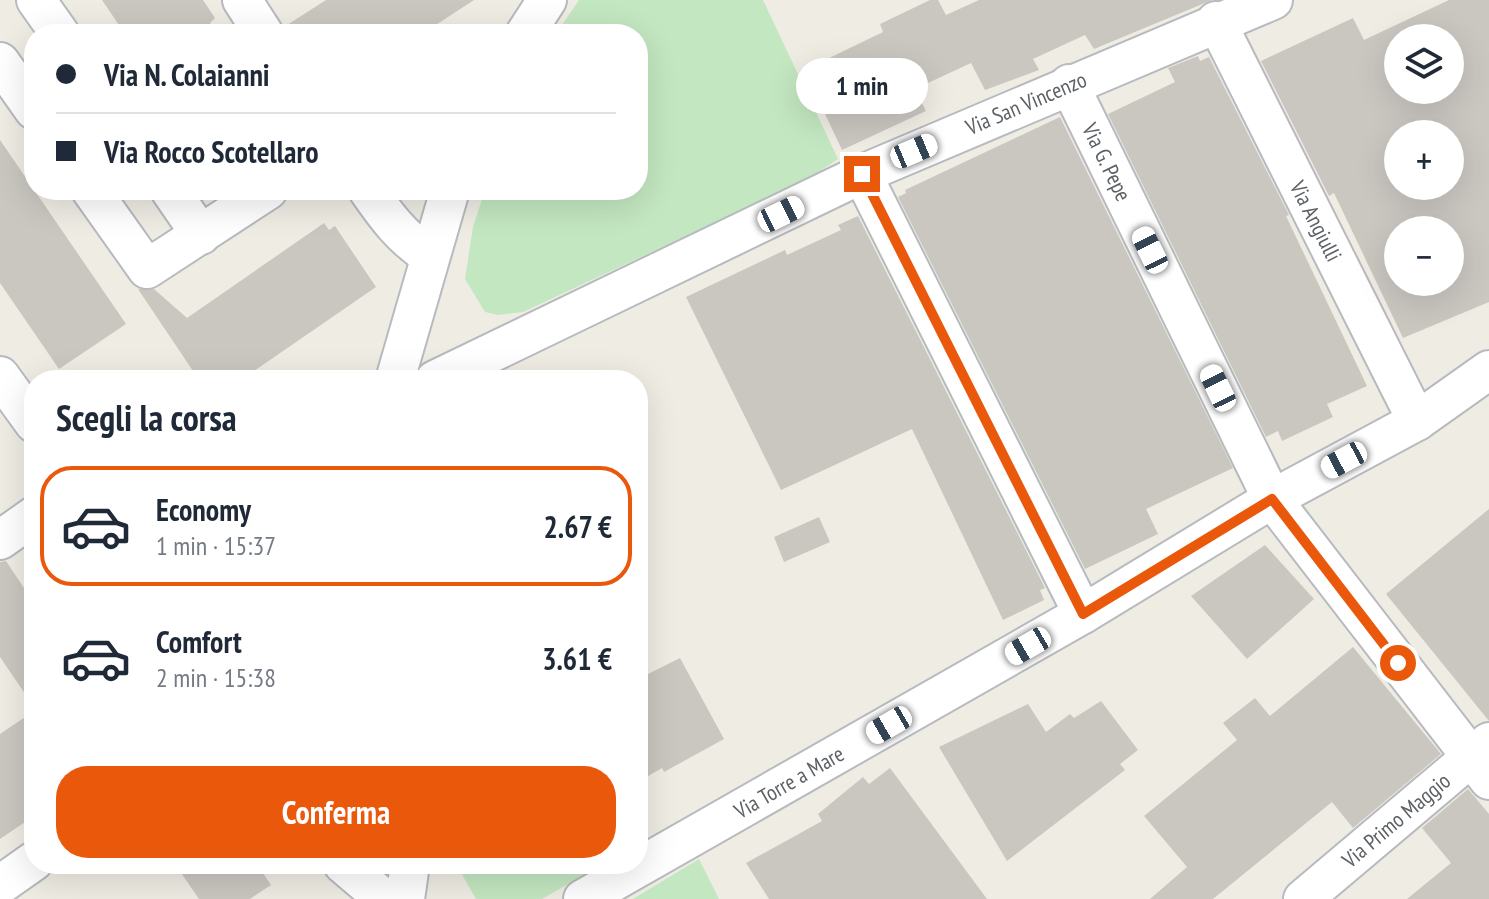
<!DOCTYPE html>
<html lang="it">
<head>
<meta charset="utf-8">
<style>
  body { margin:0; font-family:"PT Sans Narrow",sans-serif; background:#f6f6f7; color:#1f2937; height:100vh; display:flex; flex-direction:column; font-size:30px; white-space:nowrap }
  * { box-sizing:border-box; margin:0 }
  p { font-size:26px; color:#747a83 }
  .icon { flex:none; width:44px; height:44px; fill:none; stroke:currentColor; stroke-width:2; stroke-linecap:round; stroke-linejoin:round }
  .map { position:relative; flex:1; overflow:hidden }
  .sheet { position:absolute; left:24px; top:370px; width:624px; height:504px; display:flex; flex-direction:column; background:#fff; border-radius:32px; box-shadow:0 8px 32px #0002 }
  .sheet>* { flex:none }
  .banner { position:absolute; left:24px; top:24px; width:624px; height:176px; border-radius:32px; box-shadow:0 8px 32px #0002; display:grid; align-content:center; height:176px; padding:0 32px; background:#fff }
  .controls { position:absolute; left:1384px; top:24px; display:grid; gap:16px }
  .controls a { display:grid; place-items:center; width:80px; height:80px; border-radius:50%; background:#fff; box-shadow:0 8px 32px #0002; font-size:40px }
  .end { position:absolute; width:36px; height:36px; margin:-18px; border:10px solid #ea580c; background:#fff; box-shadow:0 0 0 4px #fff }
  .from { border-radius:50% }
  .bubble { position:absolute; height:56px; border-radius:28px; background:#fff; box-shadow:0 8px 32px #0002; font-size:26px; font-weight:800; line-height:56px; text-align:center }
  .car { position:absolute; width:24px; height:48px; margin:-24px -12px; border-radius:10px; box-shadow:0 0 6px 2px #0007; background:linear-gradient(#fff 24%,#345 0 40%,#fff 0 76%,#345 0 86%,#fff 0) }
  .banner b { display:flex; align-items:center; gap:28px; height:76px; font-size:30px }
  .banner b+b { border-top:2px solid #e0e1e3 }
  .banner i { width:20px; height:20px; background:#1f2937 }
  ul { padding:0; list-style:none }
  li { display:flex; align-items:center; gap:24px; height:120px; margin:0 16px 12px; padding:0 16px; border:4px solid transparent; border-radius:32px }
  li div { flex:1 }
  li b { display:block; font-size:30px }
  li em { font-style:normal; font-weight:800 }
  li.selected { border-color:#ea580c }
  li>.icon { width:72px; height:72px; stroke-width:1.5 }
  h2 { padding:0 32px; font-size:36px; line-height:96px }
  .action { display:flex; gap:16px; margin-top:auto; padding:16px 32px }
  .action a { flex:1; height:92px; border-radius:32px; background:#ea580c; color:#fff; font-size:32px; font-weight:800; line-height:92px; text-align:center }
  .map>svg:first-child { display:block }
  .green { fill:#c3e7c0 }
  .building { fill:#cac7c1; fill-rule:evenodd }
  .lines { fill:none; stroke-linecap:round; stroke-linejoin:round }
  .minor-casing { stroke:#b7babe; stroke-width:42 }
  .minor { stroke:#fff; stroke-width:38 }
  .route { stroke:#ea580c; stroke-width:10 }
  .labels { text-anchor:middle; stroke-width:7; stroke-linejoin:round; paint-order:stroke }
  .street-label { font-size:22px; fill:#5c6165; stroke:#fff }
</style>
</head>
<body>
<div class="map">
<svg width="1489" height="899" viewBox="0 0 1489 899">
  <rect width="100%" height="100%" fill="#efece4"/>
  <g class="green">
    <path d="M 579,0 L 763,0 L 838,159 L 808,179 L 523,312 L 498,315 L 485,312 L 465,279 L 473,227 L 485,190 L 638,190 L 638,34 L 556,34 Z"/>
    <path d="M 699,859 L 719,899 L 633,899 Z"/>
    <path d="M 456,864 L 603,864 L 542,899 L 476,899 Z"/>
  </g>
  <g class="building">
    <path d="M 102,0 L 203,0 L 215,18 L 210,23 L 217,34 L 125,34 Z"/>
    <path d="M 326,0 L 474,0 L 422,34 L 286,34 L 284,27 Z"/>
    <path d="M 930,0 L 938,0 L 946,15 L 979,0 L 1212,0 L 1094,49 L 1085,35 L 1033,59 L 1039,70 L 985,90 L 971,63 L 915,89 L 926,111 L 842,150 L 809,80 L 828,71 L 823,61 L 883,32 L 880,24 Z"/>
    <path d="M 1449,0 L 1489,0 L 1489,302 L 1403,338 L 1334,193 L 1329,196 L 1261,61 L 1353,18 L 1364,40 ZM 1398,38 L 1450,38 L 1450,90 L 1398,90 ZM 1398,134 L 1450,134 L 1450,186 L 1398,186 ZM 1398,230 L 1450,230 L 1450,282 L 1398,282 Z"/>
    <path d="M 1198,56 L 1200,61 L 1209,57 L 1289,215 L 1286,216 L 1367,386 L 1327,404 L 1333,417 L 1282,441 L 1278,431 L 1266,437 L 1108,114 L 1175,82 L 1168,68 Z"/>
    <path d="M 1060,117 L 1233,468 L 1146,509 L 1158,534 L 1085,569 L 898,197 L 906,193 L 905,190 Z"/>
    <path d="M 0,140 L 126,324 L 59,369 L 0,283 Z"/>
    <path d="M 858,216 L 1045,588 L 1040,590 L 1044,600 L 1003,620 L 912,429 L 781,490 L 686,297 L 785,250 L 787,255 L 841,230 L 838,225 Z"/>
    <path d="M 324,223 L 329,230 L 335,226 L 376,287 L 241,380 L 199,380 L 138,289 L 154,289 L 187,318 Z"/>
    <path d="M 1489,509 L 1489,721 L 1386,594 Z"/>
    <path d="M 819,517 L 830,542 L 784,562 L 774,537 Z"/>
    <path d="M 1265,545 L 1314,599 L 1247,659 L 1191,596 Z"/>
    <path d="M 6,561 L 34,603 L 34,707 L 0,657 L 0,562 Z"/>
    <path d="M 1353,647 L 1441,754 L 1353,828 L 1332,802 L 1213,899 L 1150,899 L 1187,867 L 1144,816 L 1237,740 L 1223,723 L 1255,698 L 1270,716 Z"/>
    <path d="M 680,658 L 724,739 L 664,772 L 662,768 L 638,782 L 638,679 Z"/>
    <path d="M 1101,701 L 1138,750 L 1120,764 L 1125,770 L 1007,861 L 939,747 L 1028,704 L 1046,732 L 1070,714 L 1074,718 Z"/>
    <path d="M 34,711 L 34,816 L 0,839 L 0,734 Z"/>
    <path d="M 890,768 L 987,899 L 769,899 L 746,863 L 822,821 L 818,814 L 863,777 L 869,784 Z"/>
    <path d="M 1468,789 L 1489,814 L 1489,899 L 1407,899 L 1451,863 L 1422,828 Z"/>
    <path d="M 175,864 L 257,864 L 271,885 L 250,899 L 199,899 Z"/>
  </g>
  <g class="lines">
    <defs>
      <g id="minor">
        <path d="M 36,0 L 60,34"/>
        <path d="M 242,0 L 264,34"/>
        <path d="M 1216,21 L 1417,421"/>
        <path d="M 525,34 L 547,0"/>
        <path d="M 0,62 L 34,110"/>
        <path d="M 1069,84 L 1272,499 L 1489,780"/>
        <path d="M 862,174 L 1083,614"/>
        <path d="M 91,190 L 147,269 L 268,190"/>
        <path d="M 170,190 L 201,235"/>
        <path d="M 368,190 C 386,216 402,238 429,255"/>
        <path d="M 0,376 L 34,423"/>
        <path d="M 395,380 L 450,190"/>
        <path d="M 435,380 L 862,174 L 1273,0"/>
        <path d="M 0,540 L 34,516"/>
        <path d="M 343,864 L 384,899"/>
        <path d="M 0,885 L 34,861"/>
        <path d="M 405,899 L 410,864"/>
        <path d="M 583,899 L 1083,614 L 1272,499 L 1417,421 L 1489,370"/>
        <path d="M 1303,899 L 1489,742"/>
      </g>
    </defs>
    <use href="#minor" class="minor-casing"/>
    <use href="#minor" class="minor"/>
  </g>
  <g class="lines">
    <path class="route" d="M 862,174 L 1083,614 L 1272,499 L 1398,663"/>
  </g>
  <g class="labels">
    <g class="street-label">
      <text transform="translate(1026 103) rotate(-23)" y="8">Via San Vincenzo</text>
      <text transform="translate(1107 162) rotate(64)" y="8">Via G. Pepe</text>
      <text transform="translate(1316 221) rotate(63)" y="8">Via Angiulli</text>
      <text transform="translate(789 782) rotate(-30)" y="8">Via Torre a Mare</text>
      <text transform="translate(1396 820) rotate(-40)" y="8">Via Primo Maggio</text>
    </g>
  </g>
</svg>
<div class="controls">
<a><svg class="icon" aria-label="layers" viewBox="0 0 24 24"><path d="M12 4l9 5-9 5-9-5zM3 14l9 5 9-5"/></svg></a>
<a>+</a>
<a>−</a>
</div>
<i class="end from" style="left:1398px;top:663px"></i>
<i class="end" style="left:862px;top:174px"></i>
<div class="bubble" style="left:796px;top:58px;width:132px">1 min</div>
<i class="car" style="left:914px;top:151px;rotate:67deg"></i>
<i class="car" style="left:781px;top:214px;rotate:64deg"></i>
<i class="car" style="left:1150px;top:250px;rotate:334deg"></i>
<i class="car" style="left:1218px;top:388px;rotate:334deg"></i>
<i class="car" style="left:1344px;top:460px;rotate:242deg"></i>
<i class="car" style="left:1028px;top:646px;rotate:240deg"></i>
<i class="car" style="left:889px;top:725px;rotate:240deg"></i>
<div class="banner">
<b><i class="from"></i>Via N. Colaianni</b>
<b><i></i>Via Rocco Scotellaro</b>
</div>
<section class="sheet">
<h2>Scegli la corsa</h2>
<ul>
<li class="selected"><svg class="icon" aria-label="car" viewBox="0 0 24 24"><path d="M5 17H2v-5l4-1 3-4h7l3 4 3 1v5h-3M9 17h6M6 11h13"/><circle cx="7" cy="17" r="2"/><circle cx="17" cy="17" r="2"/></svg><div><b>Economy</b><p>1 min · 15:37</p></div><em>2.67 €</em></li>
<li><svg class="icon" aria-label="car" viewBox="0 0 24 24"><path d="M5 17H2v-5l4-1 3-4h7l3 4 3 1v5h-3M9 17h6M6 11h13"/><circle cx="7" cy="17" r="2"/><circle cx="17" cy="17" r="2"/></svg><div><b>Comfort</b><p>2 min · 15:38</p></div><em>3.61 €</em></li>
</ul>
<div class="action"><a>Conferma</a></div>
</section>
</div>
</body>
</html>
